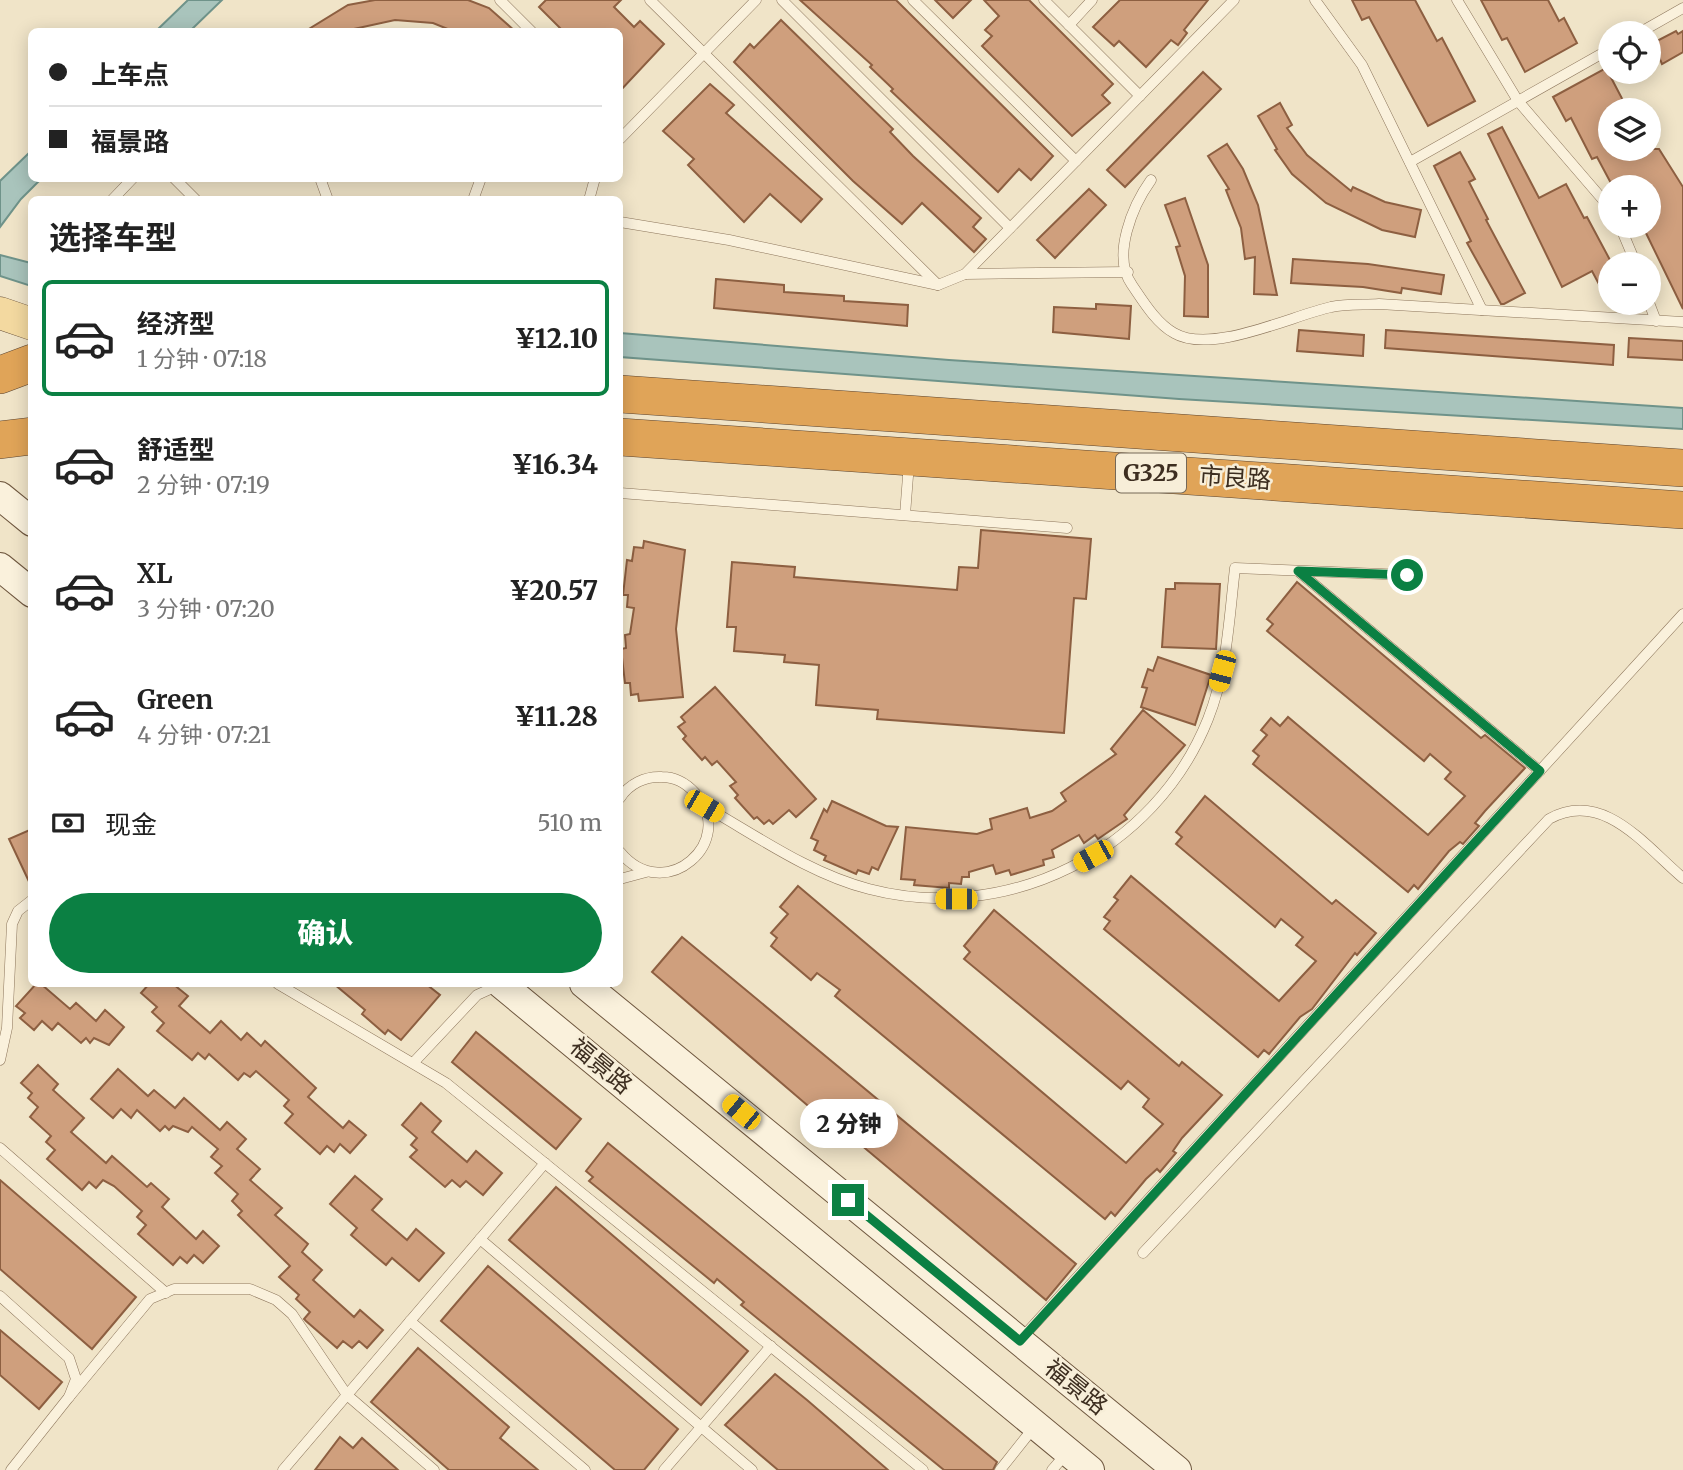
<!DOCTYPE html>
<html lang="zh">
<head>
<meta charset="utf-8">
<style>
  body { margin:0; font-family:Merriweather,"Noto Sans SC",serif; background:#f2f2f2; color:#222; height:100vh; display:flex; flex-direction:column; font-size:26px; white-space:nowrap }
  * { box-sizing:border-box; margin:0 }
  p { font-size:23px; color:#767676 }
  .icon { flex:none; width:38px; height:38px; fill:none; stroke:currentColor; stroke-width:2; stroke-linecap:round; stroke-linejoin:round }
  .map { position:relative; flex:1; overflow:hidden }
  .side { position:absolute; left:28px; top:196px; width:595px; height:791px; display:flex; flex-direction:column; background:#fff; border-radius:10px; box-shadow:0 4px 18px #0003 }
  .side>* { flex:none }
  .guide { position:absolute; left:28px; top:28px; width:595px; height:154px; border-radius:10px; box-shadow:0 4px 18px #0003; display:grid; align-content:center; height:154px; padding:0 21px; background:#fff }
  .fabs { position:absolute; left:1598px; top:21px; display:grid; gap:14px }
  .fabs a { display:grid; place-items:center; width:63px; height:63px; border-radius:50%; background:#fff; box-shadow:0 4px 18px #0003; font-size:35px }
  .end { position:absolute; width:32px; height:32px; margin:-16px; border:9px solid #0b8043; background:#fff; box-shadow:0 0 0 4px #fff }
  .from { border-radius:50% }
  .bubble { position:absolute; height:49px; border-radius:24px; background:#fff; box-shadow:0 4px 18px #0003; font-size:23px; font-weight:800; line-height:49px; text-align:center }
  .car { position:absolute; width:21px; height:42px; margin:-21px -10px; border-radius:9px; box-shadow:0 0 5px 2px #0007; background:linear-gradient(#f5c518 24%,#345 0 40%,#f5c518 0 76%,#345 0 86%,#f5c518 0) }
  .guide b { display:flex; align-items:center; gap:24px; height:66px; font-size:26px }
  .guide b+b { border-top:2px solid #e0e0e0 }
  .guide i { width:18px; height:18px; background:#222 }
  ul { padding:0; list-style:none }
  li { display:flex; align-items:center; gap:21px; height:116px; margin:0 14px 10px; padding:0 7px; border:4px solid transparent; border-radius:10px }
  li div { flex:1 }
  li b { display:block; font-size:26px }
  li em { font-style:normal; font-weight:800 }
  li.active { border-color:#0b8043 }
  li>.icon { width:63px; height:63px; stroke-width:1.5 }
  h2 { padding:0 21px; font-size:32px; line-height:84px }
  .pay { display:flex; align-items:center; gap:18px; height:77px; padding:0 21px; font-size:26px }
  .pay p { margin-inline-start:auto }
  .primary-button { display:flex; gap:14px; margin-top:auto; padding:14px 21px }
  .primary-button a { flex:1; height:80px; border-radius:42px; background:#0b8043; color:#fff; font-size:28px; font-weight:800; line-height:80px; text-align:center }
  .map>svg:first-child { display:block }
  .water { fill:#a9c4bc; stroke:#6f938a; stroke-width:2 }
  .building { fill:#cf9f7d; stroke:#8d5f41; stroke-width:2 }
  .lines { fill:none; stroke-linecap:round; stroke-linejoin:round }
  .lane-casing { stroke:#8d765c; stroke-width:11 }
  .secondary-casing { stroke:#6f573f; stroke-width:30 }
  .primary-casing { stroke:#5b4430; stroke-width:33 }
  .highway-casing { stroke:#5b4430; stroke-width:38 }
  .lane { stroke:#faf1dc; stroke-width:10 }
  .secondary { stroke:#faf1dc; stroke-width:28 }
  .primary { stroke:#f3d9a0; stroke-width:32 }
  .highway { stroke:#e0a458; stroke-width:37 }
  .route { stroke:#0b8043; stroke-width:9 }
  .labels { text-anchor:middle; stroke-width:5; stroke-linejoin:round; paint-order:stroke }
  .shield { fill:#f7eed8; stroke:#756857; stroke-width:2 }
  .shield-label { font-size:23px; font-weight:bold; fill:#3d2e20 }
  .street-label { font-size:24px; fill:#3d2e20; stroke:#f7eed8 }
</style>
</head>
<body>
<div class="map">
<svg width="1683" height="1470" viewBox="0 0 1683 1470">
  <rect width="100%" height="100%" fill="#f0e4c8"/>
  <g class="water">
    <path d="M 188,0 L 222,0 L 190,31 L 156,31 Z"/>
    <path d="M 31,151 L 32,178 L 41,179 L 21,199 L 0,227 L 0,181 Z"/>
    <path d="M 0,255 L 31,263 L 31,286 L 0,276 Z"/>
    <path d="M 620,333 L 949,360 L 1683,408 L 1683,429 L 1179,399 L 620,357 Z"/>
  </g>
  <g class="building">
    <path d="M 375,0 L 468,0 L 489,8 L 516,32 L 455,32 L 433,23 L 395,20 L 340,32 L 304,32 L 348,5 Z"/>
    <path d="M 546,0 L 621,0 L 614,7 L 634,27 L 640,21 L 664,44 L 620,91 L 620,32 L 564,32 L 539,7 Z"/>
    <path d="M 800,0 L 896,0 L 1053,156 L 1031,180 L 1019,169 L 998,192 L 891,91 L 893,89 L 870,67 L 872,65 Z"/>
    <path d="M 935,0 L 971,0 L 953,18 Z"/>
    <path d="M 984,0 L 1029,0 L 1113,84 L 1102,95 L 1110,103 L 1072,136 L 982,46 L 992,36 L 985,30 L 999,16 Z"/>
    <path d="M 1120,0 L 1208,0 L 1184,30 L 1187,33 L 1178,45 L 1171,40 L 1146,67 L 1119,41 L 1114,46 L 1093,27 Z"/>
    <path d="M 1352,0 L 1415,0 L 1437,41 L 1442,38 L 1475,101 L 1428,126 L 1369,17 L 1362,20 Z"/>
    <path d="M 1481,0 L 1548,0 L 1559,21 L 1564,18 L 1577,43 L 1525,72 L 1507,38 L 1502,40 Z"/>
    <path d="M 781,20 L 893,129 L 890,132 L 913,156 L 981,218 L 973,227 L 986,239 L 974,252 L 922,203 L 902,224 L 853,181 L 734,62 L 750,44 L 754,48 Z"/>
    <path d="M 1676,31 L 1678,34 L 1683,31 L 1683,52 L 1662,64 L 1653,43 Z"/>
    <path d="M 1606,68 L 1628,110 L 1610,110 L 1610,149 L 1659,149 L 1683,187 L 1683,309 L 1645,231 L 1648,229 L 1648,187 L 1613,187 L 1597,157 L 1592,159 L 1571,118 L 1566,121 L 1553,97 Z"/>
    <path d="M 1203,72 L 1221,89 L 1125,187 L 1107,170 Z"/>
    <path d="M 710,84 L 734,105 L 726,113 L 822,199 L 801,222 L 770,194 L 744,222 L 688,165 L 694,159 L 663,131 Z"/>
    <path d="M 1280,103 L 1292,125 L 1287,128 L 1307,155 L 1351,191 L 1353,187 L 1385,202 L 1421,210 L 1415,237 L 1382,230 L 1326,203 L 1292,174 L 1275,150 L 1277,149 L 1258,116 Z"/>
    <path d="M 1502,127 L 1539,198 L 1566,184 L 1584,218 L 1587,217 L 1610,260 L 1610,305 L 1592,271 L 1562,287 L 1488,134 Z"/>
    <path d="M 1227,144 L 1243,169 L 1258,205 L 1277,295 L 1254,294 L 1255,257 L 1245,259 L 1241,228 L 1226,190 L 1229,189 L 1208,156 Z"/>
    <path d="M 1460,152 L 1475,179 L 1469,182 L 1488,219 L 1486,220 L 1525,293 L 1504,304 L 1501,304 L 1467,243 L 1471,241 L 1434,166 Z"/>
    <path d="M 1089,189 L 1106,205 L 1055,258 L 1037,240 Z"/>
    <path d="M 1185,198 L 1208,265 L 1208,317 L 1184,316 L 1185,276 L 1176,247 L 1180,246 L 1165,205 Z"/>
    <path d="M 1293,259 L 1368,264 L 1444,275 L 1441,294 L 1402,288 L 1401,293 L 1363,287 L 1291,283 Z"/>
    <path d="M 716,279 L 784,285 L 784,292 L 844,296 L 844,301 L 908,305 L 907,326 L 714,308 Z"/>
    <path d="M 1096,304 L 1131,306 L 1129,339 L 1053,332 L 1054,307 L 1096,309 Z"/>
    <path d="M 1299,330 L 1364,335 L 1363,356 L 1297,351 Z"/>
    <path d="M 1386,330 L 1614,345 L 1613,365 L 1385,348 Z"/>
    <path d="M 1629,338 L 1683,341 L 1683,360 L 1628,357 Z"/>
    <path d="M 981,530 L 1091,539 L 1086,599 L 1074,598 L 1064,733 L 877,719 L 878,710 L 816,705 L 819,665 L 784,662 L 785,655 L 734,651 L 736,627 L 727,627 L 732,562 L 795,567 L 794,577 L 957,590 L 959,567 L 978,568 Z"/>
    <path d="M 644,541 L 685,550 L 676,629 L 683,697 L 639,701 L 638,694 L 631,695 L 630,683 L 625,683 L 621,649 L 626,648 L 625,635 L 630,634 L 634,608 L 627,607 L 628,595 L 623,595 L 627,560 L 632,561 L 634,547 L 643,548 Z"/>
    <path d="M 1297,582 L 1481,738 L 1485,735 L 1525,768 L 1485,811 L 1475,823 L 1479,826 L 1463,844 L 1460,842 L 1449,851 L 1418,889 L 1414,885 L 1408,892 L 1253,764 L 1259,756 L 1253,751 L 1267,735 L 1261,730 L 1271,718 L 1280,726 L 1288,717 L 1428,835 L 1465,796 L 1445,779 L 1451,772 L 1430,754 L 1424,761 L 1267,631 L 1273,624 L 1267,619 Z"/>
    <path d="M 1175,583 L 1220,584 L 1216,649 L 1162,647 L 1166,589 L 1175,589 Z"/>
    <path d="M 1158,657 L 1211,675 L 1195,725 L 1141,707 L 1147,688 L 1142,687 L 1148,669 L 1153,671 Z"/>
    <path d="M 715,687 L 816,799 L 796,817 L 789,810 L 773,824 L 769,820 L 764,824 L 757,817 L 754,819 L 735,798 L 738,795 L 730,786 L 736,782 L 717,761 L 712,765 L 705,757 L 702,760 L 683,739 L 686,736 L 678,727 L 685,722 L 681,717 Z"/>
    <path d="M 1143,710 L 1185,745 L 1124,815 L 1127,819 L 1098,839 L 1095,835 L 1084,843 L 1079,835 L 1052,850 L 1054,857 L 1043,860 L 1044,865 L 1011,875 L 1009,870 L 996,874 L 993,865 L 969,872 L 969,877 L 962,877 L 961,884 L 949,883 L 949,888 L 914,885 L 915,880 L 901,879 L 906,827 L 977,834 L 992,829 L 990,819 L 1027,808 L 1030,818 L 1052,811 L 1066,801 L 1061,793 L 1116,754 L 1111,749 Z"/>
    <path d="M 1205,796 L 1332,904 L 1336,900 L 1376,933 L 1357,955 L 1355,953 L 1312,1009 L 1300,1017 L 1269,1054 L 1264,1050 L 1258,1057 L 1104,929 L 1110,921 L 1104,917 L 1118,900 L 1114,897 L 1131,876 L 1279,1001 L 1316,961 L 1296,945 L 1303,937 L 1281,919 L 1275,927 L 1176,844 L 1182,837 L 1176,832 Z"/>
    <path d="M 832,801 L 886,826 L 898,827 L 878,870 L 872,867 L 869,874 L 858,870 L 856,874 L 824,860 L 826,856 L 814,850 L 818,841 L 811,838 L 824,809 L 827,812 Z"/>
    <path d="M 32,829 L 32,888 L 9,839 Z"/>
    <path d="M 798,886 L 1126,1163 L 1163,1124 L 1143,1107 L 1149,1099 L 1128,1081 L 1121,1089 L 964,959 L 970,952 L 964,946 L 994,910 L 1179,1066 L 1182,1062 L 1222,1095 L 1182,1138 L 1173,1151 L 1176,1153 L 1160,1172 L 1157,1169 L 1146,1179 L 1115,1216 L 1111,1212 L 1105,1219 L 835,996 L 840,990 L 817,973 L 811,980 L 771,946 L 777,938 L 771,933 L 788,914 L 780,907 Z"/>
    <path d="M 682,937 L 1076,1264 L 1046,1300 L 817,1108 L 814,1111 L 652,972 Z"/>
    <path d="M 36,984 L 41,984 L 70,1009 L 76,1003 L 96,1021 L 105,1010 L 124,1027 L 109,1045 L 94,1038 L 90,1043 L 86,1038 L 81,1043 L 58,1023 L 52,1030 L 42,1021 L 34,1030 L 20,1018 L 25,1013 L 16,1006 Z"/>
    <path d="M 149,984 L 173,984 L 188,996 L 179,1006 L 210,1033 L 221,1021 L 241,1040 L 247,1033 L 261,1046 L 265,1041 L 316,1088 L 308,1097 L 343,1128 L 349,1121 L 366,1135 L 350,1153 L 340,1144 L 334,1152 L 327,1146 L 320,1154 L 285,1123 L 293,1114 L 284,1106 L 289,1100 L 256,1071 L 250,1077 L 244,1073 L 238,1080 L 209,1054 L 205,1059 L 198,1053 L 192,1060 L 157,1031 L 164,1023 L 152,1012 L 157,1007 L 141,993 Z"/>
    <path d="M 334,984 L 426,984 L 440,995 L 401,1040 L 388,1030 L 385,1034 L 362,1014 L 365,1010 Z"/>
    <path d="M 476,1032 L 581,1119 L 556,1149 L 452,1062 Z"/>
    <path d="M 38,1065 L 58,1084 L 53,1090 L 84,1118 L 71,1132 L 106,1163 L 112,1156 L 147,1187 L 151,1183 L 169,1199 L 162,1207 L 196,1239 L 203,1231 L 219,1246 L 203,1263 L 194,1255 L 187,1263 L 180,1257 L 173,1265 L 138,1234 L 146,1225 L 137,1217 L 142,1211 L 114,1186 L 103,1180 L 96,1188 L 89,1182 L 82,1190 L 47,1159 L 55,1150 L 46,1142 L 51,1136 L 30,1117 L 38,1107 L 28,1098 L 32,1093 L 21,1083 Z"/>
    <path d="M 118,1069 L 148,1096 L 154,1090 L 175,1108 L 184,1098 L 220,1130 L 227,1122 L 246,1139 L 237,1149 L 260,1169 L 250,1180 L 282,1208 L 275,1215 L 308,1244 L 302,1252 L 322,1270 L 313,1280 L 354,1317 L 360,1310 L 383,1330 L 367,1348 L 359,1341 L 352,1348 L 343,1341 L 337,1348 L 306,1321 L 304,1319 L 310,1312 L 296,1299 L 299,1295 L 279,1277 L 290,1266 L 238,1215 L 242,1211 L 232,1201 L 238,1194 L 215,1173 L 222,1166 L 211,1157 L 218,1149 L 192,1127 L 188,1132 L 173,1126 L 169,1130 L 165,1126 L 160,1131 L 137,1110 L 131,1118 L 121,1109 L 113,1118 L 91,1099 Z"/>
    <path d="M 421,1103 L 441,1121 L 432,1132 L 467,1162 L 476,1151 L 502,1173 L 483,1195 L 466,1181 L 460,1187 L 452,1180 L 445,1187 L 410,1157 L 417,1150 L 411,1145 L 417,1138 L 402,1125 Z"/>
    <path d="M 608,1143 L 997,1462 L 993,1470 L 944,1470 L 741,1305 L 744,1302 L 717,1279 L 714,1283 L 589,1181 L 593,1177 L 586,1171 Z"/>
    <path d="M 355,1176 L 382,1199 L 372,1210 L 407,1240 L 416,1229 L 444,1253 L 419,1281 L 392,1258 L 386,1265 L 374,1255 L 351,1235 L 357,1228 L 330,1204 Z"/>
    <path d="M 0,1180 L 136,1297 L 92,1349 L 0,1269 Z"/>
    <path d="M 556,1187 L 748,1351 L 701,1405 L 509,1240 Z"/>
    <path d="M 488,1266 L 678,1429 L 644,1470 L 615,1470 L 441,1321 Z"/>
    <path d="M 0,1330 L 62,1382 L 39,1409 L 0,1375 Z"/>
    <path d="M 418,1348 L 509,1427 L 500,1438 L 538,1470 L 449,1470 L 371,1402 Z"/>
    <path d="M 775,1374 L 807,1400 L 888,1470 L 778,1470 L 725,1425 Z"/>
    <path d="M 340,1437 L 353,1448 L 362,1438 L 398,1470 L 315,1470 Z"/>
  </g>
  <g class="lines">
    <defs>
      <g id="lane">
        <path d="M 500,0 L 532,32"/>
        <path d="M 650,0 L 938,285"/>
        <path d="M 782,0 L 1010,228"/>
        <path d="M 913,0 L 1076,161"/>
        <path d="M 1044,0 L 1140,96"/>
        <path d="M 1315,0 L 1362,65 L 1482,310"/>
        <path d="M 1457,0 L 1518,101 L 1610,208"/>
        <path d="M 1069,25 L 1092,0"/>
        <path d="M 1639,33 L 1683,8"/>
        <path d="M 620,139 L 756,0"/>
        <path d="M 1410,162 L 1610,49"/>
        <path d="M 174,178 L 196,200"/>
        <path d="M 320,178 L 328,200"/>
        <path d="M 1151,180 C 1133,205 1111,256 1132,285 C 1143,301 1156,323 1174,333 C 1211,355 1291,316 1331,307 C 1346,304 1363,305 1379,304 L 1683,322"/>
        <path d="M 112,200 L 133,178"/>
        <path d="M 473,200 L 481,178"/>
        <path d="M 589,200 L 595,178"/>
        <path d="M 620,222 L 729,240 L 938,285 L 965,274 L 1234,0"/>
        <path d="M 1620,226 L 1636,264"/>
        <path d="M 965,274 L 1128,272"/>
        <path d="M 1648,300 L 1656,321"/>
        <path d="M 620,493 L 1067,528"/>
        <path d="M 905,515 L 909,463"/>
        <path d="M 1298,571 L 1540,771"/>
        <path d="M 620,798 C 629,784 645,776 662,777 C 675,777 686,783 695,793 C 739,840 665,907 620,852"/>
        <path d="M 704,806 C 757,836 810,874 869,889 C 1007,925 1155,852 1208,719 C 1227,672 1229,619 1235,568 L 1407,575"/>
        <path d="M 620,879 L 646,872"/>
        <path d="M 278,984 L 446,1083 L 923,1470"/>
        <path d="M 0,1060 L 7,1028 L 12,924 L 18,911 L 32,900"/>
        <path d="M 415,1061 L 477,995 L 499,985"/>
        <path d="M 0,1148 L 166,1293"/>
        <path d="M 480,1239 L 752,1470"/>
        <path d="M 1143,1253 L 1549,819 C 1603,789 1644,845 1683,878"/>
        <path d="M 0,1296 L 69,1358 L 76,1379 L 69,1397 L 11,1470"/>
        <path d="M 410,1321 L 585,1470"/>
        <path d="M 1020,1340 L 1683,614"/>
        <path d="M 69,1397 L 150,1299 L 174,1289 L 250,1289 L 276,1300 L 292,1314 L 347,1395 L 434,1470"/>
        <path d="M 283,1470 L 545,1163"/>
        <path d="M 664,1470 L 771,1346"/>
        <path d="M 1000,1470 L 1035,1426"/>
        <path d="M 1052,1470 L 1065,1455"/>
      </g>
      <g id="secondary">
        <path d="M 0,496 L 32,522"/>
        <path d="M 0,567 L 32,593"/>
        <path d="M 501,984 L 1090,1470"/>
        <path d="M 584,984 L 1177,1470"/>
      </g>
      <path id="primary" d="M 0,313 L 32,324"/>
      <g id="highway">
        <path d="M 0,375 L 32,363"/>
        <path d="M 620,394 L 1683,468"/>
        <path d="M 620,437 L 1683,510"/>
        <path d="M 0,440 L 32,436"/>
      </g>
    </defs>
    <use href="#lane" class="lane-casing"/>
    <use href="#secondary" class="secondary-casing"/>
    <use href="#primary" class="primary-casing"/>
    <use href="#highway" class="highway-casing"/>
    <use href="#lane" class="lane"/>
    <use href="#secondary" class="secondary"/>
    <use href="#primary" class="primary"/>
    <use href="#highway" class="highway"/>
  </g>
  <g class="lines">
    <path class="route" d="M 848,1200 L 1020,1341 L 1540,771 L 1298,571 L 1407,575"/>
  </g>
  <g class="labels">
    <rect class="shield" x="1116" y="453.5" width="70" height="39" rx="5"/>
    <g class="shield-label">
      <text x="1151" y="481">G325</text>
    </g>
    <g class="street-label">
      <text transform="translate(1235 478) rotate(4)" y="8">市良路</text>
      <text transform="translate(601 1066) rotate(40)" y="8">福景路</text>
      <text transform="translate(1076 1387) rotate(39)" y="8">福景路</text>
    </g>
  </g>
</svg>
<div class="fabs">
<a><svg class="icon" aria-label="locate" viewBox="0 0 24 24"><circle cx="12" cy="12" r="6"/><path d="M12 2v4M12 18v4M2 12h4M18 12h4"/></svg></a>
<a><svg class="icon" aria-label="layers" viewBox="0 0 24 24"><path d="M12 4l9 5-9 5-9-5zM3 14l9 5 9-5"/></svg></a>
<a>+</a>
<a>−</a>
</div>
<i class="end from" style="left:1407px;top:575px"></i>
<i class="end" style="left:848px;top:1200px"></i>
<div class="bubble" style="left:800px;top:1099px;width:98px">2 分钟</div>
<i class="car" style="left:1222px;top:671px;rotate:195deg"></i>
<i class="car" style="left:704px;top:806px;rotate:120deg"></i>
<i class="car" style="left:1093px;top:856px;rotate:241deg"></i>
<i class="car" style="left:956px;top:899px;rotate:270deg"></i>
<i class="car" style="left:741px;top:1112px;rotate:309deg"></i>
<div class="guide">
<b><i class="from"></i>上车点</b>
<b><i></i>福景路</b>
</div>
<section class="side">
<h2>选择车型</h2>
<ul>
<li class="active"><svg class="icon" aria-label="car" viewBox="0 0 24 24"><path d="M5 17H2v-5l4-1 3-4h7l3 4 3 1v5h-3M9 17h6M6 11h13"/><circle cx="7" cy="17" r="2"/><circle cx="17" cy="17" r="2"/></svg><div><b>经济型</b><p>1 分钟 · 07:18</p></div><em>¥12.10</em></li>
<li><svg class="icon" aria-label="car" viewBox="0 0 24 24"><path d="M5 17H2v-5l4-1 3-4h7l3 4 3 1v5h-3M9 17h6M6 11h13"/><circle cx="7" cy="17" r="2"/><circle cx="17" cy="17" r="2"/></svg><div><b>舒适型</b><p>2 分钟 · 07:19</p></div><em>¥16.34</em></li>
<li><svg class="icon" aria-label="car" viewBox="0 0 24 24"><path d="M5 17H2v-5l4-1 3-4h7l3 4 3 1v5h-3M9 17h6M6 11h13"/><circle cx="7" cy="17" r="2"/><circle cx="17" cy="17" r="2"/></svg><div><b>XL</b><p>3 分钟 · 07:20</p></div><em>¥20.57</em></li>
<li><svg class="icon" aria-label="car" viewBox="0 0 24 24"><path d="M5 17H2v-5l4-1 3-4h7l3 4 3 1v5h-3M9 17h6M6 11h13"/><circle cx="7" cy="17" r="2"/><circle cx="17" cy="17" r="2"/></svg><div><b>Green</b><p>4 分钟 · 07:21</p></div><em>¥11.28</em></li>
</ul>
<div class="pay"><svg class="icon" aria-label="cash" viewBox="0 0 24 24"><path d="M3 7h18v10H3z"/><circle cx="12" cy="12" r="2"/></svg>现金<p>510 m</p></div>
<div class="primary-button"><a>确认</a></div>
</section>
</div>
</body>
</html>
